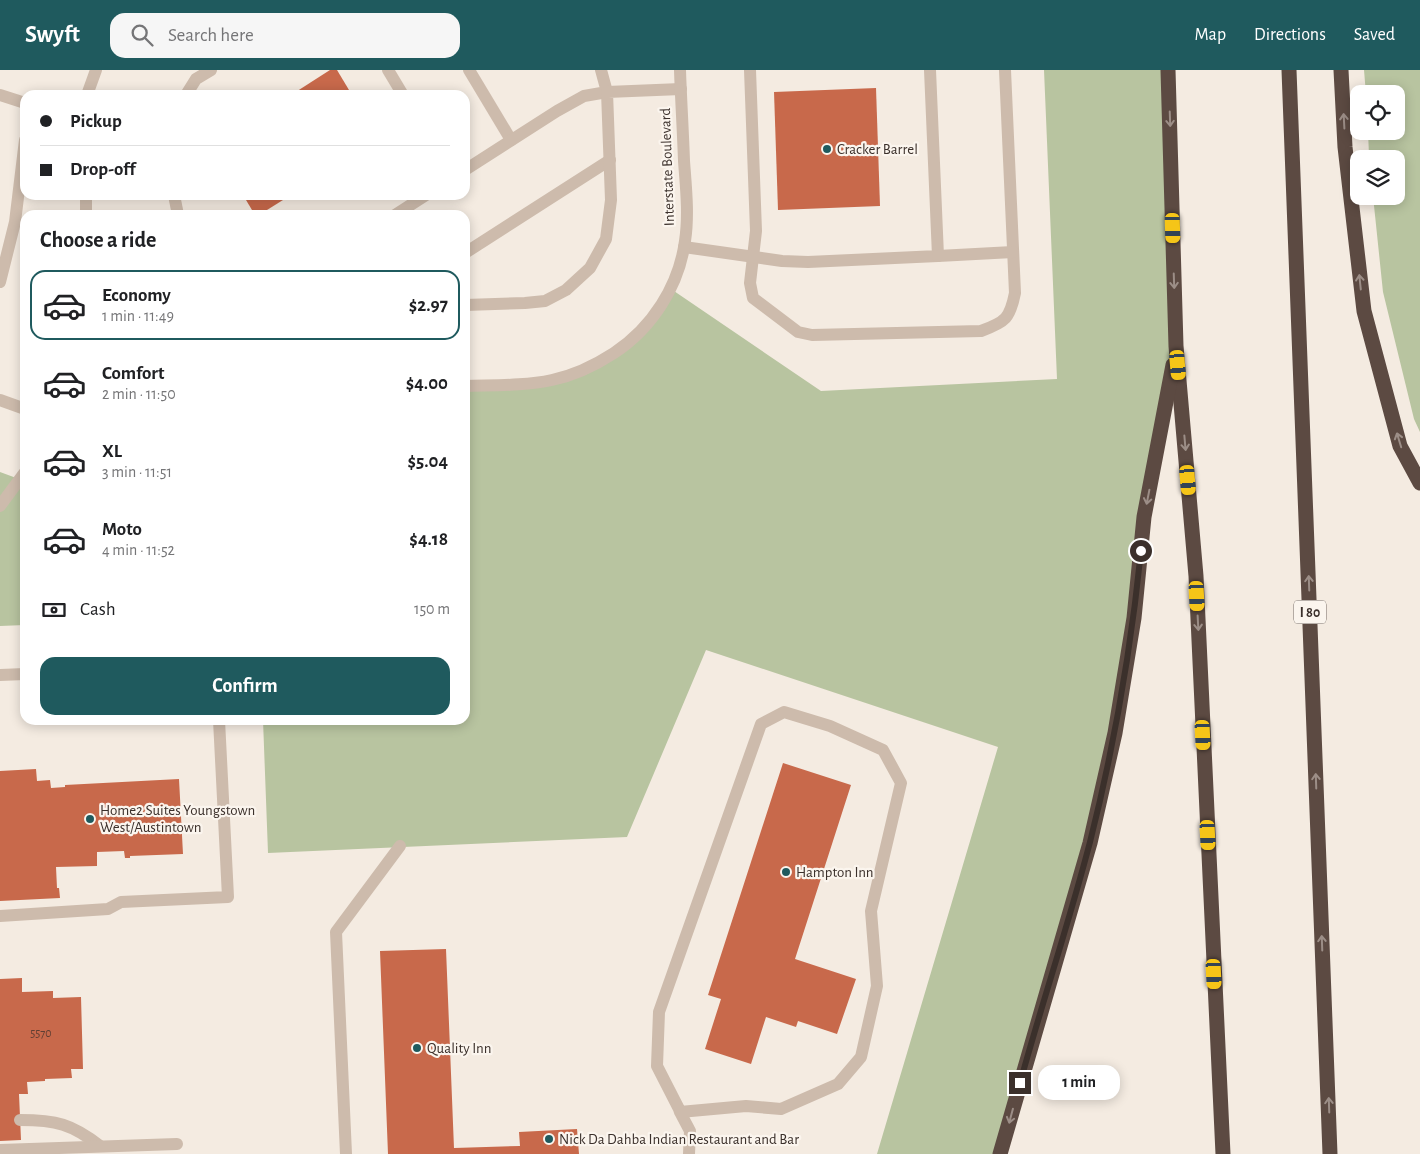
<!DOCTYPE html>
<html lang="en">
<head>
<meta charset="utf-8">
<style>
  body { margin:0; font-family:"Alegreya Sans",sans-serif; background:#f6f6f6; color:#202124; height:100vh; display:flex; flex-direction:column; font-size:19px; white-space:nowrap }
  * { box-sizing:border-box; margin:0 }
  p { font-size:16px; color:#757577 }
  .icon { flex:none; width:28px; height:28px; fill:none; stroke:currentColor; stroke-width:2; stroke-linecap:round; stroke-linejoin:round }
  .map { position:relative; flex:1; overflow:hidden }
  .side { position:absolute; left:20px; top:140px; width:450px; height:515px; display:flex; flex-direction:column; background:#fff; border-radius:15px; box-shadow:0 2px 12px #0003 }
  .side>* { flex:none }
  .guide { position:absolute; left:20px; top:20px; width:450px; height:110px; border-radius:15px; box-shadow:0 2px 12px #0003; display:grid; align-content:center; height:110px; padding:0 20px; background:#fff }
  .controls { position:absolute; left:1350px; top:15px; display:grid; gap:10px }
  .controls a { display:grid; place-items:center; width:55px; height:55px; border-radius:10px; background:#fff; box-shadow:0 2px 12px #0003; font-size:25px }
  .end { position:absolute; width:22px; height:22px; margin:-11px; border:6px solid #3b302b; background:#fff; box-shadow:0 0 0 2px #fff }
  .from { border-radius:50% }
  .bubble { position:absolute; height:35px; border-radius:15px; background:#fff; box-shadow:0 2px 12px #0003; font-size:16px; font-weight:700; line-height:35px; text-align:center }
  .car { position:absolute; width:15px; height:30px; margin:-15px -8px; border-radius:6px; box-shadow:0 0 4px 1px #0007; background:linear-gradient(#f5c518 24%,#345 0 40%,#f5c518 0 76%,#345 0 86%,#f5c518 0) }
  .guide b { display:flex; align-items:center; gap:18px; height:48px; font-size:19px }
  .guide b+b { border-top:1px solid #e0e0e0 }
  .guide i { width:12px; height:12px; background:#202124 }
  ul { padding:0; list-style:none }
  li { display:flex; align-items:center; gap:15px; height:70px; margin:0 10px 8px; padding:0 10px; border:2px solid transparent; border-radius:15px }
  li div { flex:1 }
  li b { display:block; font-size:19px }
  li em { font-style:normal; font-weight:700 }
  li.current { border-color:#1f5a5e }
  li>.icon { width:45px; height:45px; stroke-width:1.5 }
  h2 { padding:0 20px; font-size:22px; line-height:60px }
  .pay { display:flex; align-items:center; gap:12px; height:55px; padding:0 20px; font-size:19px }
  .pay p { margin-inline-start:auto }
  .button { display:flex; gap:10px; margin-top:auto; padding:10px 20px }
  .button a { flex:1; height:58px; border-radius:15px; background:#1f5a5e; color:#fff; font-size:20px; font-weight:700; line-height:58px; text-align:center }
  header { display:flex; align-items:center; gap:30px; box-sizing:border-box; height:70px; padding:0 25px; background:#1f5a5e; color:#fff }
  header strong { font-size:24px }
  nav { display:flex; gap:28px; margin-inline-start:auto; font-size:18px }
  .search { width:350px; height:45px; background:#f6f6f6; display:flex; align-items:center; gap:12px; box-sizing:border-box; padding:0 18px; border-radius:15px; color:#757577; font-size:19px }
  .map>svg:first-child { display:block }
  .green { fill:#b8c4a0 }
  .building { fill:#c8694b }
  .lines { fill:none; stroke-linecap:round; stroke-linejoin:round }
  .service { stroke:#cdbbac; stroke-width:12 }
  .minor { stroke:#cdbbac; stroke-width:12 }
  .motorway { stroke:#5c4a42; stroke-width:15 }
  .oneway { stroke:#9c8e87 }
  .route { stroke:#3b302b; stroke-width:6 }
  .poi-dot { fill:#1f5a5e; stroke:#fbf5ee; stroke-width:2 }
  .labels { text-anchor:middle; stroke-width:4.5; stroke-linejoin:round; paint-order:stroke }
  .number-label { font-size:12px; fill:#5e3e33 }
  .shield { fill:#fbf5ee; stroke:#756b66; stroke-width:1 }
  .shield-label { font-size:14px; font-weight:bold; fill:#3b302b }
  .poi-label { font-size:15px; fill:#3b302b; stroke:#fbf5ee; text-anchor:start }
  .street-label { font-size:15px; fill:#3b302b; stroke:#fbf5ee }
</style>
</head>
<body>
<header>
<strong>Swyft</strong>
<div class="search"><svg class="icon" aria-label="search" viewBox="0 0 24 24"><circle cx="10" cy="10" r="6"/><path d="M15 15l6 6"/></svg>Search here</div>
<nav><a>Map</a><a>Directions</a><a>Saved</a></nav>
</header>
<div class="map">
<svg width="1420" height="1084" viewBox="0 0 1420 1084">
  <rect width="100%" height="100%" fill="#f4ebe1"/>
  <g class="green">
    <path d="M 1044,0 L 1169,0 L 1176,276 L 1115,663 L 1000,1084 L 877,1084 L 998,677 L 706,580 L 627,767 L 268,783 L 263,650 L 465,650 L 465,316 L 552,310 L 630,273 L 671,219 L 821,321 L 1057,309 Z"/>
    <path d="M 1364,0 L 1420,0 L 1420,362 L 1414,349 L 1383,222 L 1373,126 L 1396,126 L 1396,89 L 1369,89 L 1369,86 L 1368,61 L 1396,61 L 1396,24 L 1366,24 Z"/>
    <path d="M 0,402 L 19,409 L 25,402 L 25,555 L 0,556 Z"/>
  </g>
  <g class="building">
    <path d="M 330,0 L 337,0 L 352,25 L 291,25 Z"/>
    <path d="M 876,18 L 880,136 L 778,140 L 774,22 Z"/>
    <path d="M 243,125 L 291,125 L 259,145 L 255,145 Z"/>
    <path d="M 783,693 L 851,715 L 795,889 L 856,909 L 837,964 L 798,951 L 796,957 L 766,947 L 751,994 L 705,979 L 721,929 L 708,925 Z"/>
    <path d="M 36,699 L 37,711 L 50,710 L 51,718 L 65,717 L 65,715 L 179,709 L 183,784 L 130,786 L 130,788 L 125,788 L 124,781 L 97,782 L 97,796 L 56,797 L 57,818 L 59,818 L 60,828 L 0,831 L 0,701 Z"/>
    <path d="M 446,879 L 454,1078 L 520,1076 L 519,1062 L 577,1059 L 579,1084 L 388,1084 L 380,881 Z"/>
    <path d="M 22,908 L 22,922 L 53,921 L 53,928 L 81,927 L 83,999 L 71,999 L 72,1008 L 45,1009 L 45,1011 L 27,1012 L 28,1024 L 19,1024 L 21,1070 L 0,1071 L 0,909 Z"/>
  </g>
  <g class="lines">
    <g class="service">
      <path d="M 388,0 L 403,25"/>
      <path d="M 469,0 L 511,70"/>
      <path d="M 750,0 L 756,161 L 750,213 L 753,228 L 798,262 L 812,265 L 981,261 C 1006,252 1010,248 1015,223 L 1005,0"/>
      <path d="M 0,25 L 25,33"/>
      <path d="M 186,25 L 196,9 L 211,0"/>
      <path d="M 465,100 L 557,41 L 584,26 L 607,22 L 601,0"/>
      <path d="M 174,125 L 178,145"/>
      <path d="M 395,145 L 426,125"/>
      <path d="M 684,177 L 782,191 L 808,192 L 938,186 L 930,0"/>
      <path d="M 465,183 L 610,90"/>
      <path d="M 938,186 L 1013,182"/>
      <path d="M 0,212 L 15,152 L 25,70"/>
      <path d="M 465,235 L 525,233 L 545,231 L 566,220 L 590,198 L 606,169 L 611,130 L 607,22 L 681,19"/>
      <path d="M 0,330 L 25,339"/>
      <path d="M 0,605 L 25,604"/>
      <path d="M 0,846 L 108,839 L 121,832 L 228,827 L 219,650"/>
      <path d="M 680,1042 L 746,1036 L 781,1039 L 838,1014 L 861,987 L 877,916 L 871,841 L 901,713 L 883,680 L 830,656 L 784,642 L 761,654 L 659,942 L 657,996 L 679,1039 L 680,1042 L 690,1061 L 689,1084"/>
      <path d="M 20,1050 C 56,1050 72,1054 100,1076"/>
      <path d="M 0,1080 L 177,1074"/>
      <path d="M 346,1084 L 336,862 L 400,776"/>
    </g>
    <g class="minor">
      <path d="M 87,25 L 96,0"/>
      <path d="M 86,125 L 86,145"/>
      <path d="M 465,316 C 494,315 524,316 552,310 C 576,305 594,296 614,283 C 652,258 679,216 685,171 C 689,145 686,118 684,91 C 683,61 681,30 680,0"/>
      <path d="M 0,436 L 25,402"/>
    </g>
    <g class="motorway">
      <path d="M 1168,0 L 1176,276 L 1196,506 L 1223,1084"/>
      <path d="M 1289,0 L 1330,1084"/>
      <path d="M 1341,0 L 1345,77 L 1364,241 L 1400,376 L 1420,413"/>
      <path d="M 1000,1084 L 1090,773 L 1115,663 L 1134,548 L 1144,447 L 1173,295"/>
    </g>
  </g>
  <defs><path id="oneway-shaft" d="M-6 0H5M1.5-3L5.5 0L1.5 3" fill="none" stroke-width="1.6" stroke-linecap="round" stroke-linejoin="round" transform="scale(1.25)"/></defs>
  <g class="oneway">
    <use href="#oneway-shaft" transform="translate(1170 49) rotate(88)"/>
    <use href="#oneway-shaft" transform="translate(1344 51) rotate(-93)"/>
    <use href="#oneway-shaft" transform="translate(1174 211) rotate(88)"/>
    <use href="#oneway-shaft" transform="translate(1360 212) rotate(-96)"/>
    <use href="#oneway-shaft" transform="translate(1399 370) rotate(-107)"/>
    <use href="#oneway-shaft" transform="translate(1185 373) rotate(85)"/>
    <use href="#oneway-shaft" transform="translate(1148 427) rotate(101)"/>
    <use href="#oneway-shaft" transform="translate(1309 513) rotate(-92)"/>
    <use href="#oneway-shaft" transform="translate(1198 553) rotate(87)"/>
    <use href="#oneway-shaft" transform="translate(1316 711) rotate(-92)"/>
    <use href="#oneway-shaft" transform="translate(1322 873) rotate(-92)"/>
    <use href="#oneway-shaft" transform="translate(1329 1035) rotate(-92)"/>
    <use href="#oneway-shaft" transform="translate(1011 1046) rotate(105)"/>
  </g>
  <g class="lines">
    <path class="route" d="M 1020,1013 C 1042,933 1069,853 1090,772 C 1114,677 1131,579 1141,481"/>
  </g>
  <g class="poi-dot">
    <circle cx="827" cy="79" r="5"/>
    <circle cx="90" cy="749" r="5"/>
    <circle cx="786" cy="802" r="5"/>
    <circle cx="417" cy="978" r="5"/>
    <circle cx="549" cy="1069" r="5"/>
  </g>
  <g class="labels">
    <g class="number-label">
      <text x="41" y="967">5570</text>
    </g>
    <rect class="shield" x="1294" y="530.5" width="32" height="23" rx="4"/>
    <g class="shield-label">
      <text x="1310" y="547">I 80</text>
    </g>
    <g class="poi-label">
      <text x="837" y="84">Cracker Barrel</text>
      <text x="100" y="745">Home2 Suites Youngstown<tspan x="100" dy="17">West/Austintown</tspan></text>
      <text x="796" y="807">Hampton Inn</text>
      <text x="427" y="983">Quality Inn</text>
      <text x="559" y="1074">Nick Da Dahba Indian Restaurant and Bar</text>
    </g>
    <g class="street-label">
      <text transform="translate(667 97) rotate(-92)" y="5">Interstate Boulevard</text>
    </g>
  </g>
</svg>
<div class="controls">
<a><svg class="icon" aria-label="locate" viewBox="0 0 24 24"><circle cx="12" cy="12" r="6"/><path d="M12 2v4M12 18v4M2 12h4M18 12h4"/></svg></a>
<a><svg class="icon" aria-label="layers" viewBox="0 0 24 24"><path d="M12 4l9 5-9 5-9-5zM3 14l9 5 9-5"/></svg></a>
</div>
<i class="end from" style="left:1141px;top:481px"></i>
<i class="end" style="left:1020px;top:1013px"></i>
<div class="bubble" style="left:1038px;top:995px;width:82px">1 min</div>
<i class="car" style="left:1173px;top:158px;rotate:178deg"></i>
<i class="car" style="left:1178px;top:295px;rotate:175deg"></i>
<i class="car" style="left:1188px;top:410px;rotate:175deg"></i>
<i class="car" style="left:1197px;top:526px;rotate:177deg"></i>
<i class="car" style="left:1203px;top:665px;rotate:177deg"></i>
<i class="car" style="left:1208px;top:765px;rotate:177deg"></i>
<i class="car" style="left:1214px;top:904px;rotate:177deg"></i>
<div class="guide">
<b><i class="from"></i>Pickup</b>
<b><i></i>Drop-off</b>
</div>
<section class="side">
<h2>Choose a ride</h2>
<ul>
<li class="current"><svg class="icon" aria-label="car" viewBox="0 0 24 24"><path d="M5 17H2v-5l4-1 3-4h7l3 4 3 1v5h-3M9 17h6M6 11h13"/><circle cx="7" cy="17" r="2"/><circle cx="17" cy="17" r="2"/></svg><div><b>Economy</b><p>1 min · 11:49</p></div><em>$2.97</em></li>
<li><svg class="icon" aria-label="car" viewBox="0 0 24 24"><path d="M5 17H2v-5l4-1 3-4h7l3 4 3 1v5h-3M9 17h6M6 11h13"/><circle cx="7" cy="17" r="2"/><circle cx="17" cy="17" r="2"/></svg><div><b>Comfort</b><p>2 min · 11:50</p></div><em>$4.00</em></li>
<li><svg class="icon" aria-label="car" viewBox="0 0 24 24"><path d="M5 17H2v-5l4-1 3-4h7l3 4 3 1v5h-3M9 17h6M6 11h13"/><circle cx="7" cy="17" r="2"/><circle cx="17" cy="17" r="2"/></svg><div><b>XL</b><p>3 min · 11:51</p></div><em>$5.04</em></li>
<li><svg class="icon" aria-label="car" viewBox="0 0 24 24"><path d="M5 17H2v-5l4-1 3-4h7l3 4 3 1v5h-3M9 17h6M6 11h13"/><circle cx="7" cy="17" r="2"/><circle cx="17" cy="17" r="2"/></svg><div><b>Moto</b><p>4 min · 11:52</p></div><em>$4.18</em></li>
</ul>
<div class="pay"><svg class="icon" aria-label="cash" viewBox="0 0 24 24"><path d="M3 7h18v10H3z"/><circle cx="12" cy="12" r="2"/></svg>Cash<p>150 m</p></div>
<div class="button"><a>Confirm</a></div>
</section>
</div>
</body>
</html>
